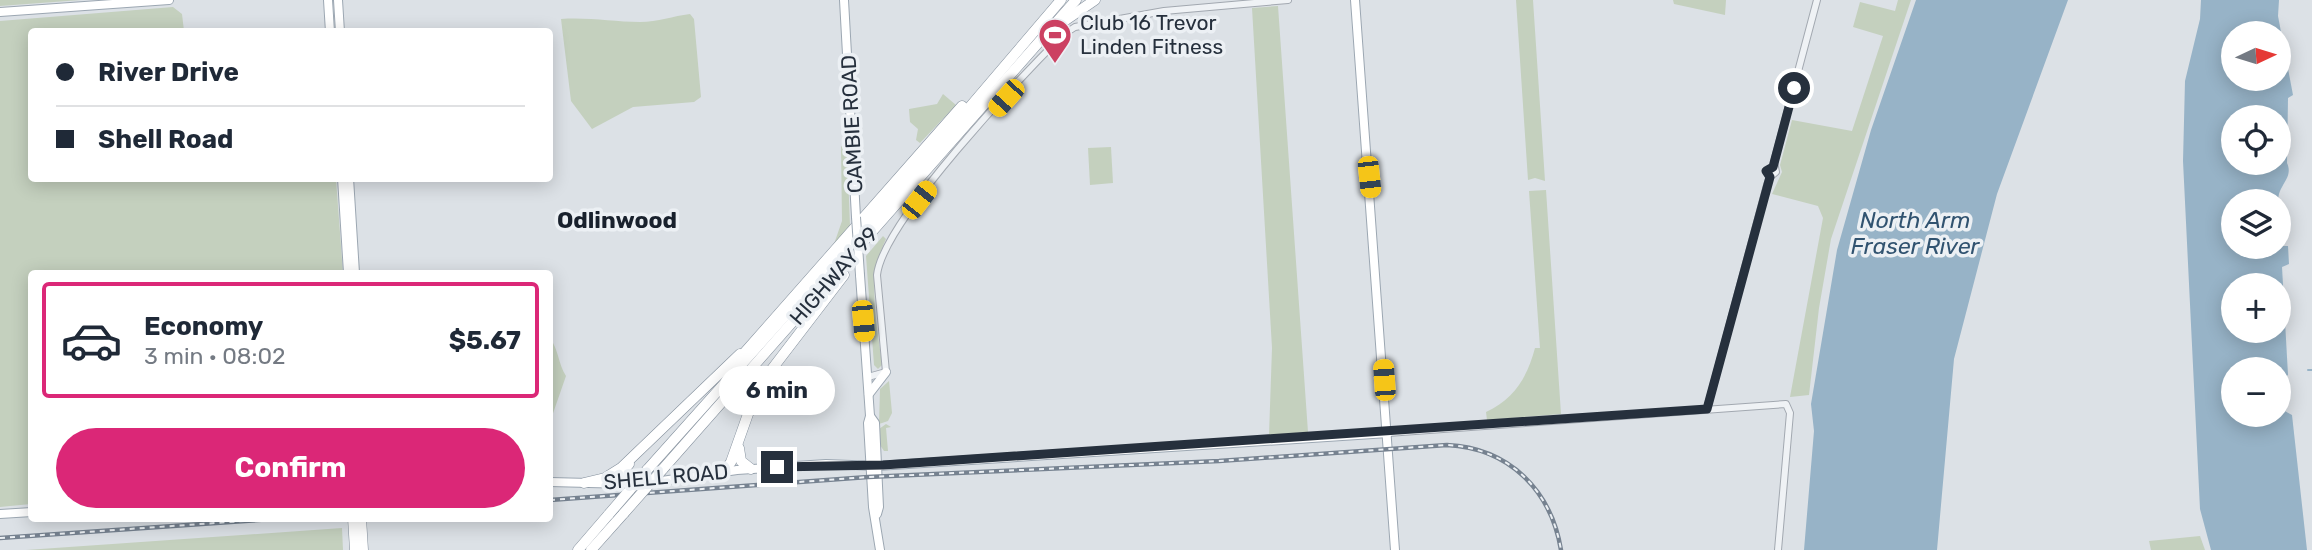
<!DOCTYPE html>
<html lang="en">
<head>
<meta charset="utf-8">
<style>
  body { margin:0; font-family:Rubik,sans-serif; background:#f6f6f7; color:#1f2937; height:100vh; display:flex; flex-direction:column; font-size:26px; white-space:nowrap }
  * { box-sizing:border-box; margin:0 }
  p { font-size:23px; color:#747a83 }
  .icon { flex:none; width:38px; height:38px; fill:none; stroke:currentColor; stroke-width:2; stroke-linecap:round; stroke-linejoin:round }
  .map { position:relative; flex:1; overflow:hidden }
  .details { position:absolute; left:28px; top:270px; width:525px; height:252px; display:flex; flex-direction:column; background:#fff; border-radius:7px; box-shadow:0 4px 18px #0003 }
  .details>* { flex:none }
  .banner { position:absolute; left:28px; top:28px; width:525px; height:154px; border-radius:7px; box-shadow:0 4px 18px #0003; display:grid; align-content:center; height:154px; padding:0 28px; background:#fff }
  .needle { width:46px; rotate:86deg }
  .controls { position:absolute; left:2221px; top:21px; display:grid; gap:14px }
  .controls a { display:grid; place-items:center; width:70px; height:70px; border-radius:50%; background:#fff; box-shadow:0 4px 18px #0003; font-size:35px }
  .end { position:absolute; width:32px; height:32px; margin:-16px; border:9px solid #26303d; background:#fff; box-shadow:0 0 0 4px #fff }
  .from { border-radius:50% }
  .bubble { position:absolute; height:49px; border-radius:24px; background:#fff; box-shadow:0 4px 18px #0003; font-size:23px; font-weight:700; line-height:49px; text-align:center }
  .car { position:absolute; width:21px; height:42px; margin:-21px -10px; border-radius:9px; box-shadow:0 0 5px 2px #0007; background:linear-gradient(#f5c518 24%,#345 0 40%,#f5c518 0 76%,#345 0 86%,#f5c518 0) }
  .banner b { display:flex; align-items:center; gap:24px; height:66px; font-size:26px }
  .banner b+b { border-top:2px solid #e0e1e3 }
  .banner i { width:18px; height:18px; background:#1f2937 }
  ul { padding:12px 0 0; list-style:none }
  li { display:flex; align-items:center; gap:21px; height:116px; margin:0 14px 10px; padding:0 14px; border:4px solid #e0e1e3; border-radius:7px }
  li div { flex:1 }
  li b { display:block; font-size:26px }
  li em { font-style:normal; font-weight:700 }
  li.selected { border-color:#db2777 }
  li>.icon { width:63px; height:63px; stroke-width:1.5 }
  .cta { display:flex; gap:14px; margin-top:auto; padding:14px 28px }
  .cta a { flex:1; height:80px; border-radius:42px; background:#db2777; color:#fff; font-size:28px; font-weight:700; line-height:80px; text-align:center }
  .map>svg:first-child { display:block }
  .green { fill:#c4d0be }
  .water { fill:#97b3c7; fill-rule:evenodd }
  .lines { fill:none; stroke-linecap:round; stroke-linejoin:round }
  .stream { stroke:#97b3c7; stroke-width:2 }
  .minor-casing { stroke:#a2a8b0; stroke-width:8 }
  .major-casing { stroke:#9ca7b2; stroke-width:10 }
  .highway-casing { stroke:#84909d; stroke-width:11 }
  .minor { stroke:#eff2f5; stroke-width:6 }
  .major { stroke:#fff; stroke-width:8 }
  .highway { stroke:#fff; stroke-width:10 }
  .rail-casing { stroke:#768290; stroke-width:4.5 }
  .rail { stroke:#ecf0f4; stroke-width:2; stroke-dasharray:5; stroke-linecap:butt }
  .major-bridge-casing { stroke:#9ca7b2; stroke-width:10; stroke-linecap:butt }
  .highway-bridge-casing { stroke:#84909d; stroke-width:11; stroke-linecap:butt }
  .major-bridge { stroke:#fff; stroke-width:8 }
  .highway-bridge { stroke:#fff; stroke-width:10 }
  .route { stroke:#26303d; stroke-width:9 }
  .labels { text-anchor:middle; stroke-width:7; stroke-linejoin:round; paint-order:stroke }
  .poi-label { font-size:21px; fill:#26303d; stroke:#ecf0f4; text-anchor:start }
  .street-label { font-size:21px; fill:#26303d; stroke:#ecf0f4 }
  .neighbourhood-label { font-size:23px; font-weight:bold; fill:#19212d; stroke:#ecf0f4 }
  .water-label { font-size:23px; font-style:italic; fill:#315370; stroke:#ecf0f4 }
</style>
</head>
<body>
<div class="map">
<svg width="2312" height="550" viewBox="0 0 2312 550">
  <rect width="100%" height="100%" fill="#dce1e6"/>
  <g class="green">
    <path d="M 0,0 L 81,0 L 0,6 Z"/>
    <path d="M 1516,0 L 1533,0 L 1545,181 L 1535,178 L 1528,180 Z"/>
    <path d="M 1673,0 L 1726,0 L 1725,15 L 1674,4 Z"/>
    <path d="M 1898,0 L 1911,0 L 1831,239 L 1819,308 L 1809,395 L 1790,397 L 1823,218 L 1818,206 L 1772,194 L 1782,172 L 1780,165 L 1792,120 L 1852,131 L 1883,36 L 1853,27 L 1860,2 L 1895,11 Z"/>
    <path d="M 1278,6 L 1308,432 L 1269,435 L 1272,348 L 1252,8 Z"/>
    <path d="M 173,7 L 182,14 L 184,31 L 32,32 L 32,178 L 336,179 L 343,273 L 32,273 L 31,504 L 0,507 L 0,21 Z"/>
    <path d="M 690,14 L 694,19 L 701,97 L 694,102 L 633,107 L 592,129 L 571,101 L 561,19 C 588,17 614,22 640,22 C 658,22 673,16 690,14 Z"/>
    <path d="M 943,94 L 956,105 L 920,143 L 916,140 L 918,129 L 910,122 L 909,109 L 937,104 Z"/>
    <path d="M 844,143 L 847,146 L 850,226 L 834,244 L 842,221 L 841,147 Z"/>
    <path d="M 1111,147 L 1113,183 L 1090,185 L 1088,148 Z"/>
    <path d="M 1546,190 L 1561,414 L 1487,420 L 1486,412 C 1514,399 1527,378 1535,348 L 1540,348 L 1529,191 Z"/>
    <path d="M 883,236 L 886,239 C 866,279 877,322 882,365 L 878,369 L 874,365 L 866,256 Z"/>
    <path d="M 550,338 C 559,351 558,363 566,376 L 550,422 Z"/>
    <path d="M 889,381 L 892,413 L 888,421 L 879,424 L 880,389 Z"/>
    <path d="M 886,424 L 891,427 L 886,428 L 888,451 L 884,451 L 880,445 L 879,429 Z"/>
    <path d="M 342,528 L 343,550 L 26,550 Z"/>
    <path d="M 2200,536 L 2205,550 L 2151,550 L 2149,541 Z"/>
  </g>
  <g class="water">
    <path d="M 1916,0 L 2068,0 L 1997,194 L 1954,359 L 1937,550 L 1804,550 L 1814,431 L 1811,404 L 1837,250 L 1871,130 Z"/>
    <path d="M 2201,0 L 2279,0 L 2278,16 L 2293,95 L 2288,98 L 2287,163 C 2293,176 2282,183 2279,194 C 2276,205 2279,233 2279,246 L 2288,246 L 2289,264 L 2282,267 L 2288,375 L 2279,381 L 2278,369 L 2233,369 L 2233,415 L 2278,415 L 2279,408 L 2292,415 L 2307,550 L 2211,550 L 2200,509 L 2183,161 L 2185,81 L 2200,19 ZM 2278,33 L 2278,79 L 2233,79 L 2233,33 ZM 2278,117 L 2278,163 L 2233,163 L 2233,117 ZM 2278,201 L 2278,247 L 2233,247 L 2233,201 ZM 2278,285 L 2278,331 L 2233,331 L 2233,285 Z"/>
  </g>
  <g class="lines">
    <path class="stream" d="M 2308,370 L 2312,370"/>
    <defs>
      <g id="minor">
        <path d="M 868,377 L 886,372 L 877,275 C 883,221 1021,77 1064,34 L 1075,27 L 1164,11 L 1288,0"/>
        <path d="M 1707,409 L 1767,185 L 1770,177 L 1776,172 L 1774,162 L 1817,0"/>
        <path d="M 1388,433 L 1786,404 L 1790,413 L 1778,550"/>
      </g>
      <g id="major">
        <path d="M 328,0 L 330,32"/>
        <path d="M 338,0 L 340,32"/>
        <path d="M 844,0 L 856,217"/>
        <path d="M 1355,0 L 1395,550"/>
        <path d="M 0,12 L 169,0"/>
        <path d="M 342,178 L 348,273"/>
        <path d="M 349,178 L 355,273"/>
        <path d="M 860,275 L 870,416 L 875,423 L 879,507 L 877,514"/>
        <path d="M 869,394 L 886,372"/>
        <path d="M 870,416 L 868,423 L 873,507 L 880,550"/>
        <path d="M 550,482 L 628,484"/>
        <path d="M 648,483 L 737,470 L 826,464 L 877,466 L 1388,433"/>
        <path d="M 0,514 L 32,512"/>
      </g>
      <g id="highway">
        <path d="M 1063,22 L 1095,0"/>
        <path d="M 738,360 L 962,106"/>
        <path d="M 739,448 L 741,461 L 751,469"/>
        <path d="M 647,470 L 928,156 L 1061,0"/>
        <path d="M 662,470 L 1076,0"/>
        <path d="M 724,472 L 731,462 L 748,414 L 772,369 L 844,275"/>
        <path d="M 584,483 L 605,478 L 621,468 L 740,354"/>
        <path d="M 623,485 L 625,469 L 629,464"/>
        <path d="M 353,518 L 355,550"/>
        <path d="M 361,518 L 363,550"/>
        <path d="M 578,550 L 609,514"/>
        <path d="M 591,550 L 624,513"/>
      </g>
    </defs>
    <use href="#minor" class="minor-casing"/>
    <use href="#major" class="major-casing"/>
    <use href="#highway" class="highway-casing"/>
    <use href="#minor" class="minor"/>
    <use href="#major" class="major"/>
    <use href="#highway" class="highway"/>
    <defs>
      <g id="rail">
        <path d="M 550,500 L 868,477 L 1219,461 L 1447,445 C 1509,448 1551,490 1561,550"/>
        <path d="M 0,538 L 287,518"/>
      </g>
    </defs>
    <use href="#rail" class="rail-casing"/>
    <use href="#rail" class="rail"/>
    <defs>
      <path id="major-bridge" d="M 856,217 L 860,275"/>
      <g id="highway-bridge">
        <path d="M 624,513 L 662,470"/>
        <path d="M 609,514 L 647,470"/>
      </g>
    </defs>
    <use href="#major-bridge" class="major-bridge-casing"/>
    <use href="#highway-bridge" class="highway-bridge-casing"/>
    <use href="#major-bridge" class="major-bridge"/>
    <use href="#highway-bridge" class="highway-bridge"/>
  </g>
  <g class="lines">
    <path class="route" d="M 777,467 L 883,465 L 1707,409 L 1770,177 L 1766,171 L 1773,167 L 1794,88"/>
  </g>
  <defs>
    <symbol id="stadium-pin" viewBox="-11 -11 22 30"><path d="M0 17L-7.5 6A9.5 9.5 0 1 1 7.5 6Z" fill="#cc4162" stroke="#ecf0f4"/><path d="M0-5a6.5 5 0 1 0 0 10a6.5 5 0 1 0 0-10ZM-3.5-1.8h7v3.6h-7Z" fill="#fff"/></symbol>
  </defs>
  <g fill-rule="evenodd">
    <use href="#stadium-pin" x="1036" y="16" width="38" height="52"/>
  </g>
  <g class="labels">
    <g class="poi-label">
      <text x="1080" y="30">Club 16 Trevor<tspan x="1080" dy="24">Linden Fitness</tspan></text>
    </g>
    <g class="street-label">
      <text transform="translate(852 124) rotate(-93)" y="7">CAMBIE ROAD</text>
      <text transform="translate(834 276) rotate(-49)" y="7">HIGHWAY 99</text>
      <text transform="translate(666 477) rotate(-5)" y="7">SHELL ROAD</text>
    </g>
    <g class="neighbourhood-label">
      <text x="617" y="228">Odlinwood</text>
    </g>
    <g class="water-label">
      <text x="1915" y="228">North Arm<tspan x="1915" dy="26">Fraser River</tspan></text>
    </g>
  </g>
</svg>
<div class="controls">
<a><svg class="needle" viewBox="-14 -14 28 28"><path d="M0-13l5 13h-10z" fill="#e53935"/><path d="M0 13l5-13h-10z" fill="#747a83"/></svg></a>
<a><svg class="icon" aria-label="locate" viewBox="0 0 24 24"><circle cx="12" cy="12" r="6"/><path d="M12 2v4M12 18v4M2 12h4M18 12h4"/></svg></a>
<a><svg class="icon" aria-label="layers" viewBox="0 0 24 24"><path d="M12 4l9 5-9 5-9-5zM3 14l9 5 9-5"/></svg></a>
<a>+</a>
<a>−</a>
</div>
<i class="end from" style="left:1794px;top:88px"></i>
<i class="end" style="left:777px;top:467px"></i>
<div class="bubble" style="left:719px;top:366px;width:116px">6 min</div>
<i class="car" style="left:1006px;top:98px;rotate:222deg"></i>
<i class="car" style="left:1369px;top:177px;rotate:174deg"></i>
<i class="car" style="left:919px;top:200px;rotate:38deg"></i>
<i class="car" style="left:863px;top:321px;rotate:175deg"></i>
<i class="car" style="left:1384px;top:380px;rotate:356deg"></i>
<div class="banner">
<b><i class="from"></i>River Drive</b>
<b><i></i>Shell Road</b>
</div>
<section class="details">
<ul>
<li class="selected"><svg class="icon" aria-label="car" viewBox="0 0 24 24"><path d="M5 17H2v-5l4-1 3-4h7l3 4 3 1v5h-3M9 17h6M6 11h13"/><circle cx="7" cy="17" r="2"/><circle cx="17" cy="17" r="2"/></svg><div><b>Economy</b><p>3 min · 08:02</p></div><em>$5.67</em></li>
</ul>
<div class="cta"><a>Confirm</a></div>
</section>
</div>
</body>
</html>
